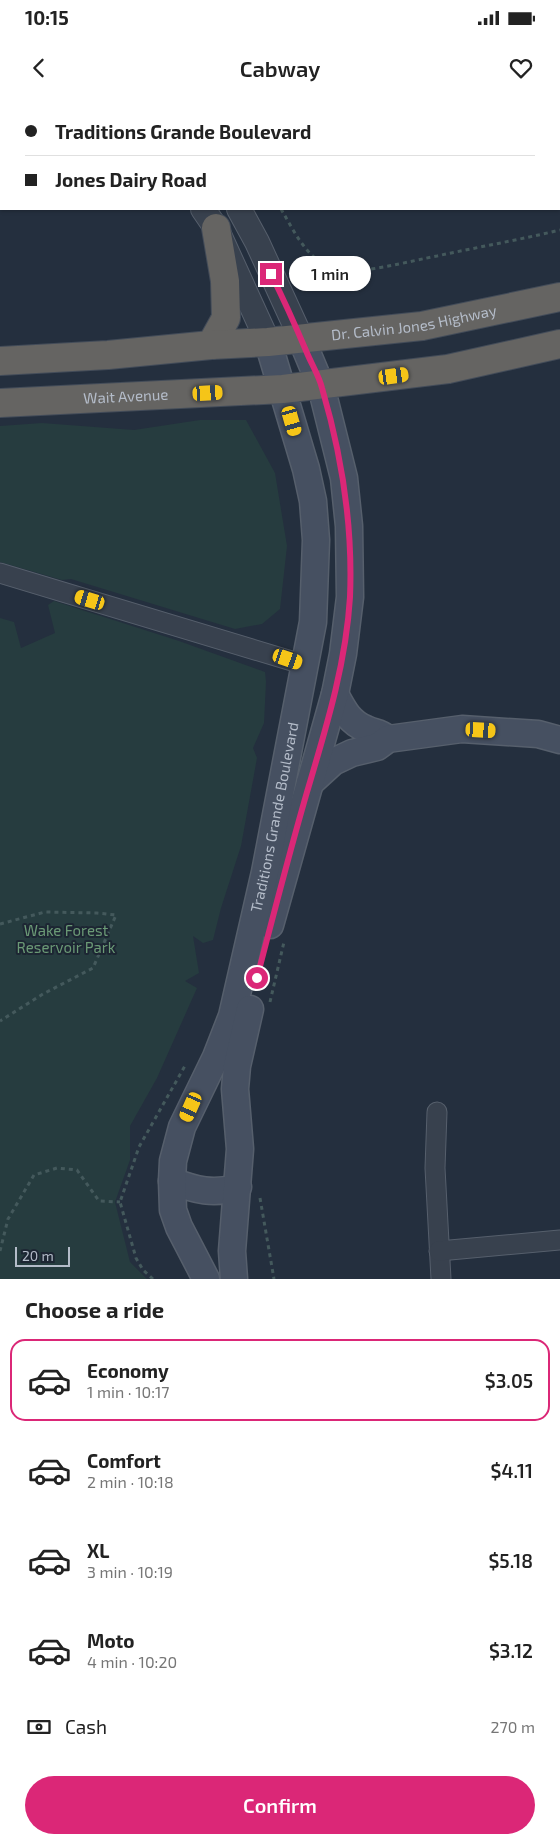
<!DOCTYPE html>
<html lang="en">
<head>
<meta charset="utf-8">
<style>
  body { margin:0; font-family:"Exo 2",sans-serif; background:#f6f6f6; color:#222; height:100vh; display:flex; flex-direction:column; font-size:19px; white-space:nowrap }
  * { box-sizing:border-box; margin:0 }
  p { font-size:16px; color:#767676 }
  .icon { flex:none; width:28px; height:28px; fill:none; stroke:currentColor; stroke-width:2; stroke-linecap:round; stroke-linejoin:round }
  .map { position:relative; height:1179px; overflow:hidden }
  .sheet { display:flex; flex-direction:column; background:#fff; flex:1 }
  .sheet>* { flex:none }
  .guide { position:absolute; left:0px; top:0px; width:560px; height:110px; box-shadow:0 1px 4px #0004; display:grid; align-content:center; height:110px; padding:0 25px; background:#fff }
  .scale { position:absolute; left:15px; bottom:12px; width:55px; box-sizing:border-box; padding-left:5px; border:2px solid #b4bcc9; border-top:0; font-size:14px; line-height:18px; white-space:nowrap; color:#b4bcc9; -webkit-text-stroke:4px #1d2633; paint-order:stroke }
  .end { position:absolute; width:22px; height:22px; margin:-11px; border:6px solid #db2777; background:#fff; box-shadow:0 0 0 2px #fff }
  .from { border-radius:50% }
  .bubble { position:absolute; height:35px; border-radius:18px; background:#fff; box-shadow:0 1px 4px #0004; font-size:16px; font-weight:600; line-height:35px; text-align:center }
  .car { position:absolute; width:15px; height:30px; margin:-15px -8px; border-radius:6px; box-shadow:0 0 4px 1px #0007; background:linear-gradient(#f5c518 24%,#345 0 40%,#f5c518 0 76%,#345 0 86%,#f5c518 0) }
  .guide b { display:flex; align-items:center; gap:18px; height:48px; font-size:19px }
  .guide b+b { border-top:1px solid #e0e0e0 }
  .guide i { width:12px; height:12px; background:#222 }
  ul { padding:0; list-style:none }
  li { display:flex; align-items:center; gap:15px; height:82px; margin:0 10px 8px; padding:0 15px; border:2px solid transparent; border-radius:15px }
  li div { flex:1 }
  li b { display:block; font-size:19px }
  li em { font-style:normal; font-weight:600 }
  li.active { border-color:#db2777 }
  li>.icon { width:45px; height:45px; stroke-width:1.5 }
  h2 { padding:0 25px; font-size:22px; line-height:60px }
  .pay { display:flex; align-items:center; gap:12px; height:55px; padding:0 25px; font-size:19px }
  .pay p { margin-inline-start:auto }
  .button { display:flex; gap:10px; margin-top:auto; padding:10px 25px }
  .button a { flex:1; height:58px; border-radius:30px; background:#db2777; color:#fff; font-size:20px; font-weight:600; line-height:58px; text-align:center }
  .status { display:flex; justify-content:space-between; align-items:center; height:35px; padding:0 25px; background:#fff; direction:ltr }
  .status svg { height:14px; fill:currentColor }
  header { display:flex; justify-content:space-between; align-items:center; height:65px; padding:0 25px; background:#fff; font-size:22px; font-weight:600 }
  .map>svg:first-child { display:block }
  .green { fill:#263c3f }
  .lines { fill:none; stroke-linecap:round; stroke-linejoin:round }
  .service-casing { stroke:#565f6c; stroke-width:12 }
  .minor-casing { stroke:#565f6c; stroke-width:21 }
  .tertiary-casing { stroke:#565f6c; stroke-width:26 }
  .secondary-casing { stroke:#565f6c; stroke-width:29 }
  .trunk-casing { stroke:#434c59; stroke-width:30 }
  .path { stroke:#44595c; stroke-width:3; stroke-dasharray:4 4; stroke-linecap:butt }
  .service { stroke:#38414e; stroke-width:10 }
  .minor { stroke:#38414e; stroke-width:19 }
  .tertiary { stroke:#38414e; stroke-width:24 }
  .secondary { stroke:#465061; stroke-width:26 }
  .trunk { stroke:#656462; stroke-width:28 }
  .route { stroke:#db2777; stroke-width:6 }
  .labels { text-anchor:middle; stroke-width:4; stroke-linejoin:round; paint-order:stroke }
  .street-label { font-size:15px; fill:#b4bcc9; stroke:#1d2633 }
  .park-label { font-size:15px; fill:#6b9a76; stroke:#1d2633 }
</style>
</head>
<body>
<div class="status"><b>10:15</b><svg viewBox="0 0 49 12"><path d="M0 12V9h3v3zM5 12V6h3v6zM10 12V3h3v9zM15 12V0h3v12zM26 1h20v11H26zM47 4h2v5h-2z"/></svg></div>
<header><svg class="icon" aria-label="back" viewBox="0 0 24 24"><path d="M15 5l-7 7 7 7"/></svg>Cabway<svg class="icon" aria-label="heart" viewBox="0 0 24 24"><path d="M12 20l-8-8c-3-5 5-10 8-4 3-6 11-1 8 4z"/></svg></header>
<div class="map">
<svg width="560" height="1179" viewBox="0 0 560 1179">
  <rect width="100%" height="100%" fill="#242f3e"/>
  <g class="green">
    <path d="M 200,320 L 246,320 L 275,373 L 287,446 L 280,509 L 262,524 L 235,529 L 71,479 L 62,480 L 0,462 L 0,326 L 42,323 L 134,330 Z"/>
    <path d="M 54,501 L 179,541 L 265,572 L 266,582 L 264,623 L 253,648 L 257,658 L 241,746 L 221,808 L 213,840 L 203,843 L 193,836 L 199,873 L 185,881 L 197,888 L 157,978 L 130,1026 L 130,1060 L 115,1102 L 130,1162 L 147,1179 L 0,1179 L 0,518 L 14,522 L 21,548 L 55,533 L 48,505 Z"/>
  </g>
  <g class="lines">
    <defs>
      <g id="service">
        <path d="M 532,0 L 532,1"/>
        <path d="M 559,70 L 560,73"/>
      </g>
      <g id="minor">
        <path d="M 0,473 L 305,565"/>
        <path d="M 437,1012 L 435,1068 L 441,1179"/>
        <path d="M 439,1151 L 560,1140"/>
      </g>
      <g id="tertiary">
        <path d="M 128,0 L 129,1"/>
        <path d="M 174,0 L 174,1"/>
        <path d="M 203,109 L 216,128 L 268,242"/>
        <path d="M 239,109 L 257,142 L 301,238"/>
      </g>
      <g id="secondary">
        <path d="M 335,594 C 343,609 349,622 366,629 C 376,634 378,631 388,639"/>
        <path d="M 310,683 L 333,662 L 352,653 L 377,647 L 388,639 L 462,629 L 538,634 L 560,640"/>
        <path d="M 270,825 L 335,594 L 343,554 L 350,497 L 349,426 L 344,378 L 321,286 L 301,238"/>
        <path d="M 172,1081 C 195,1090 214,1095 238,1087"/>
        <path id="s1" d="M 206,1179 L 179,1127 L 173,1110 L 172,1081 L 173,1061 L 182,1027 L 216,957 L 232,916 L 265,772 L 313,522 L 316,440 L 313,401 L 306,369 L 268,242"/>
        <path d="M 234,1179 L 232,1151 L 240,1049 L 235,989 L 237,966 L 250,909"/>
      </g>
      <g id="trunk">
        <path d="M 211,245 L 226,218 L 225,181 L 216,128"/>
        <path id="s2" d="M 0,261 L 108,255 L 211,245 L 268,242 L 422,226 L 560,197"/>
        <path id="s3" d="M 0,303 L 283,289 L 448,269 L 560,244"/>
      </g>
    </defs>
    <use href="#service" class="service-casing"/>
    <use href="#minor" class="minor-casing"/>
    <use href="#tertiary" class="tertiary-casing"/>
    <use href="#secondary" class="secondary-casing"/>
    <use href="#trunk" class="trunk-casing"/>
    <g class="path">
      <path d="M 212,0 L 213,1"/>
      <path d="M 281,109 C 294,131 306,158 332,169 C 352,177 414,160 437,156 C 478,147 519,140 560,130"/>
      <path d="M 0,824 L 45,812 L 97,813 L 116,815 L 93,868 L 43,894 L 0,921"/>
      <path d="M 270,902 L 284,842"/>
      <path d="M 260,1098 L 274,1179"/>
      <path d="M 0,1151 L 8,1119 L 34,1075 L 57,1068 L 77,1070 L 99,1101 L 120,1102"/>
      <path d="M 153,1179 L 143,1170 L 136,1158 L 120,1102 L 139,1047 L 186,964"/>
    </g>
    <use href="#service" class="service"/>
    <use href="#minor" class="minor"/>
    <use href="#tertiary" class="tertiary"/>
    <use href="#secondary" class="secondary"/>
    <use href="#trunk" class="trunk"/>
  </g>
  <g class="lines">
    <path class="route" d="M 257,878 C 273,816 289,754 307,692 C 326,628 346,564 350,497 C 353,425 342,356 322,288 C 319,276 312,265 307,253 C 296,227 284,200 271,174"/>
  </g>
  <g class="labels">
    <g class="street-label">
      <text dy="5" stroke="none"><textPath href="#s2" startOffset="416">Dr. Calvin Jones Highway</textPath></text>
      <text dy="5" stroke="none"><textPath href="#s3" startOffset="126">Wait Avenue</textPath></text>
      <text dy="5" stroke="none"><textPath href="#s1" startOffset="486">Traditions Grande Boulevard</textPath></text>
    </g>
    <g class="park-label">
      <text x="66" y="836">Wake Forest<tspan x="66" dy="17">Reservoir Park</tspan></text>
    </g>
  </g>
</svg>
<div class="scale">20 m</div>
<i class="end from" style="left:257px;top:878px"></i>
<i class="end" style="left:271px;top:174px"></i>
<div class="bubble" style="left:289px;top:156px;width:82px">1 min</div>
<i class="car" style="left:394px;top:276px;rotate:82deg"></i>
<i class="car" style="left:208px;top:293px;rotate:87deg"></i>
<i class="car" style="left:292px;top:321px;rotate:164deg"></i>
<i class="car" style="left:90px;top:500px;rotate:287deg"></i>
<i class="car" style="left:288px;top:559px;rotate:109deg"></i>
<i class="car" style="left:481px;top:630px;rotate:93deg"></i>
<i class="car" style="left:191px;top:1007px;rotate:204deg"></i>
<div class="guide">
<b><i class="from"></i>Traditions Grande Boulevard</b>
<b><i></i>Jones Dairy Road</b>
</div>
</div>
<section class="sheet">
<h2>Choose a ride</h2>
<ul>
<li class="active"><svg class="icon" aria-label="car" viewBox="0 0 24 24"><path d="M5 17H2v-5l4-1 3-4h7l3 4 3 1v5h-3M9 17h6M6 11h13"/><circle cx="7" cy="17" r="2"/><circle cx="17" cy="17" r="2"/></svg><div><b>Economy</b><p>1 min · 10:17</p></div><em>$3.05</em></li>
<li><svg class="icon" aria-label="car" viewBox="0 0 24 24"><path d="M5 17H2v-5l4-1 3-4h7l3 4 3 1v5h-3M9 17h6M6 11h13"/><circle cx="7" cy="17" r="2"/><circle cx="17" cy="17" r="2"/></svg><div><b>Comfort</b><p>2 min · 10:18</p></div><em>$4.11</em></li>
<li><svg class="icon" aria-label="car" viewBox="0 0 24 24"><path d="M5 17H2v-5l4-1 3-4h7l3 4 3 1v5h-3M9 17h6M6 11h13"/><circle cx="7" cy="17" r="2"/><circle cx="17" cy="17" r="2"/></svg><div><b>XL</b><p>3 min · 10:19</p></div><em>$5.18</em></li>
<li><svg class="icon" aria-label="car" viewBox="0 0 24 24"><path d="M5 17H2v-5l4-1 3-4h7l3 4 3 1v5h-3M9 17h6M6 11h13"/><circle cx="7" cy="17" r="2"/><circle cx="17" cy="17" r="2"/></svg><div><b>Moto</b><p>4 min · 10:20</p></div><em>$3.12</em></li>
</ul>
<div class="pay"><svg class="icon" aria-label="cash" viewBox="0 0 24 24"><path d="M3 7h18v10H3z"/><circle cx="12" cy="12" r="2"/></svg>Cash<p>270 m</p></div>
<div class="button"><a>Confirm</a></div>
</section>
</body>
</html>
